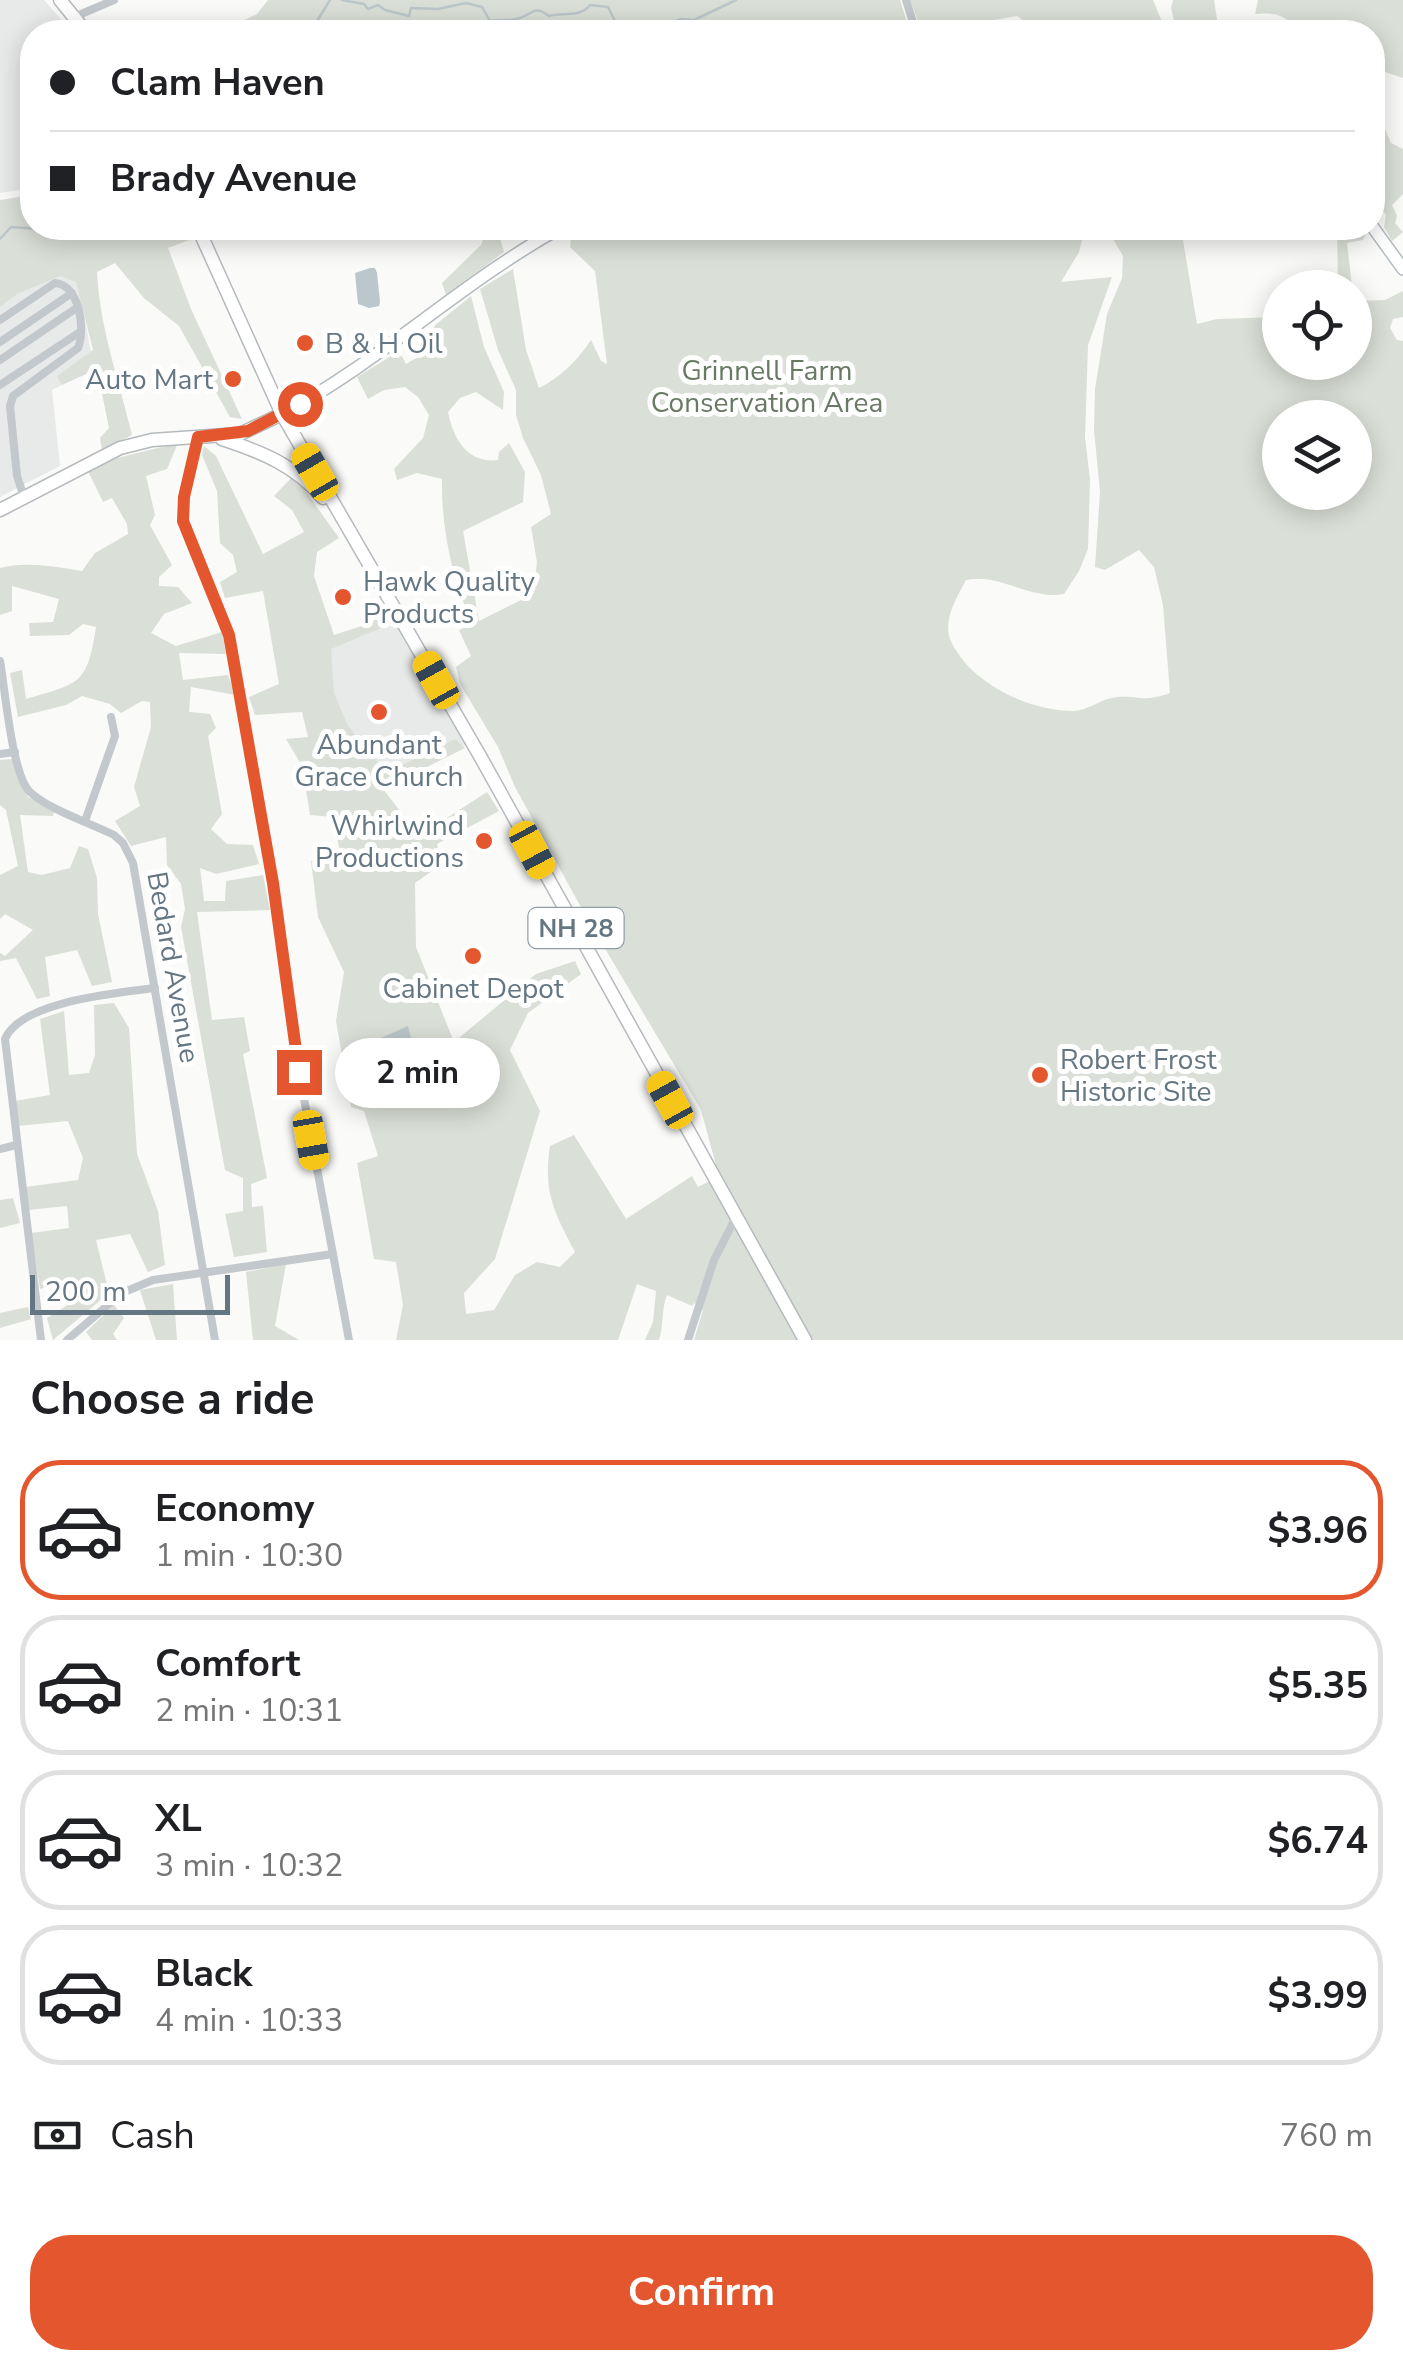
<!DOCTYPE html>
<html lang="en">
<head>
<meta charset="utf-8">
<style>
  body { margin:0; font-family:"Nunito Sans",sans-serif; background:#f2f2f2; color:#202124; height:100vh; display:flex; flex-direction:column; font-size:38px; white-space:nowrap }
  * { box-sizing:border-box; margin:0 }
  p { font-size:32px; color:#757577 }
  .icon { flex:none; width:55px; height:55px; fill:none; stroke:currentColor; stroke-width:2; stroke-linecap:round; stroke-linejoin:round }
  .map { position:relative; height:1340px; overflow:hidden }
  .details { display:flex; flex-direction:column; background:#fff; flex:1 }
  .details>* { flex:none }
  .top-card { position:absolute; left:20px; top:20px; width:1365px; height:220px; border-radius:40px; box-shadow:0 5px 25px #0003; display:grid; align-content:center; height:220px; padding:0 30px; background:#fff }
  .tools { position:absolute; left:1262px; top:270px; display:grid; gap:20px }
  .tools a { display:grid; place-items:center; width:110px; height:110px; border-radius:50%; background:#fff; box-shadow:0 5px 25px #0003; font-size:50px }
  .scale { position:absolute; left:30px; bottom:25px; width:200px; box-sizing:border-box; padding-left:10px; border:5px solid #657683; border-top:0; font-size:28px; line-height:35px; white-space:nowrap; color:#657683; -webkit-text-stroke:8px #fff; paint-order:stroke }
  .end { position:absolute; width:45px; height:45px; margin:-22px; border:12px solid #e4572e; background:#fff; box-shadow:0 0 0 5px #fff }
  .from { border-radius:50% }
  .bubble { position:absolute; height:70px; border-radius:35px; background:#fff; box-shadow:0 5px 25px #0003; font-size:32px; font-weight:700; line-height:70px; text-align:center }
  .car { position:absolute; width:30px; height:60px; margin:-30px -15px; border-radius:12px; box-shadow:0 0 8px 2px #0007; background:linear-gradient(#f5c518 24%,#345 0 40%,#f5c518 0 76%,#345 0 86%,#f5c518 0) }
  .top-card b { display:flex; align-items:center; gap:35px; height:95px; font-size:38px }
  .top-card b+b { border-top:2px solid #e0e0e0 }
  .top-card i { width:25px; height:25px; background:#202124 }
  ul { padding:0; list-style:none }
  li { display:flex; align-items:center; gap:30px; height:140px; margin:0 20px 15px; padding:0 10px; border:5px solid #e0e0e0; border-radius:40px }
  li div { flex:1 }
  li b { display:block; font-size:38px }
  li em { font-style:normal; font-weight:700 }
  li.selected { border-color:#e4572e }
  li>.icon { width:90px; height:90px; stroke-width:1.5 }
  h2 { padding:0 30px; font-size:45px; line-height:120px }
  .pay { display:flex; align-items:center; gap:25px; height:110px; padding:0 30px; font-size:38px }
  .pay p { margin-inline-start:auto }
  .cta { display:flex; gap:20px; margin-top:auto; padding:20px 30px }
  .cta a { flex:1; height:115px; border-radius:40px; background:#e4572e; color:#fff; font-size:40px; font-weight:700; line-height:115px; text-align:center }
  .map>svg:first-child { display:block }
  .built { fill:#e8e9e9 }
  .green { fill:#dadfd7; fill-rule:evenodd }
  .water { fill:#bbc7cb }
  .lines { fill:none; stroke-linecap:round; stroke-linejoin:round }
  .stream { stroke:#bbc7cb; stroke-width:2.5 }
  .secondary-casing { stroke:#b3babf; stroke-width:14 }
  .primary-casing { stroke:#b5babe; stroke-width:15 }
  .street { stroke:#c3c8cc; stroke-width:8 }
  .secondary { stroke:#fff; stroke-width:11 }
  .primary { stroke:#fff; stroke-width:12 }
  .route { stroke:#e4572e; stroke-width:12 }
  .poi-dot { fill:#e4572e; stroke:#fff; stroke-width:4 }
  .labels { text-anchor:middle; stroke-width:10; stroke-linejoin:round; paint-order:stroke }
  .shield { fill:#fff; stroke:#939fa8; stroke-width:2.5 }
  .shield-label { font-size:25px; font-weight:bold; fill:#657683 }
  .poi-label { font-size:28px; fill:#657683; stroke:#fff; text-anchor:start }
  .park-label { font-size:28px; fill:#687a64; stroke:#fff }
  .street-label { font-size:28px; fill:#657683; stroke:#fff }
</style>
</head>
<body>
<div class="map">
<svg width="1403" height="1340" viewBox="0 0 1403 1340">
  <rect width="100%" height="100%" fill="#fafaf8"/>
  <g class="built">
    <path d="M 0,0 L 44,0 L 72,32 L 32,32 L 32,188 L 0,193 Z"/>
    <path d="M 71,245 L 94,368 L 52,390 L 60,466 L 0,497 L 0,263 Z"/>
    <path d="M 393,618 L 466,745 L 356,797 L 298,658 Z"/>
  </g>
  <g class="green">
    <path d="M 268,0 L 900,0 L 910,32 L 220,32 L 257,14 Z"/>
    <path d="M 910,0 L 1153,0 L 1166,32 L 1128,32 L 1123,24 L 1098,26 L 1089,32 L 1031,32 L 1031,26 L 1017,16 L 972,24 L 920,27 Z"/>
    <path d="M 1173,0 L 1214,0 L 1219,32 L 1177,32 L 1171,8 Z"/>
    <path d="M 1258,0 L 1403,0 L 1403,78 L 1385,72 L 1373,77 L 1372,32 L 1297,32 C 1288,15 1274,12 1255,14 Z"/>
    <path d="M 1385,129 L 1391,143 L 1403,149 L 1403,194 L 1392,205 L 1397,216 L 1395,223 L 1403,232 L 1392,241 L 1384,227 L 1386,215 L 1383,211 L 1375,214 L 1373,211 L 1373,136 Z"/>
    <path d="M 32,195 L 32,228 L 190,228 L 195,238 L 168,248 L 191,309 L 242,419 L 230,417 L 179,326 L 144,298 L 115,263 L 97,272 C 100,330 119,380 132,435 L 102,450 L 100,438 L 109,428 L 97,369 L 62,385 L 57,376 L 93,350 L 76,282 L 60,276 L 17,294 L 0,307 L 0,200 Z"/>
    <path d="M 487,228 L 511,228 L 500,238 L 504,252 L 446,295 L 442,283 L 481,245 Z"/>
    <path d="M 572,228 L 1027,228 L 1028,236 L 1032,237 L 1047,228 L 1085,228 L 1079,252 L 1061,282 L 1112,277 L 1088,345 L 1085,437 L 1090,480 L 1088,549 L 1079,571 L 1064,594 C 1028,600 1001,573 966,580 C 957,597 943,619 950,639 C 968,682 1028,711 1073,711 C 1088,711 1102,698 1117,697 C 1141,695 1142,703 1170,693 L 1163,605 L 1154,567 L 1139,550 L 1105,570 L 1095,567 L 1100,492 L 1094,430 L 1095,389 L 1107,314 L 1122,278 L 1123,256 L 1110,234 L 1131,228 L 1181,228 L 1197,324 L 1217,319 L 1278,317 L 1280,362 L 1355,362 L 1355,301 L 1385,300 L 1403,291 L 1403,317 L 1393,319 L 1390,328 L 1397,340 L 1403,341 L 1403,1340 L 694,1340 L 703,1310 L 694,1303 L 692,1306 L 667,1295 C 661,1310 664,1325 659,1340 L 645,1340 L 653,1322 L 656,1291 L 637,1284 L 618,1340 L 396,1340 L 403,1305 L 396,1262 L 374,1259 L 357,1163 L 378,1156 L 364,1111 L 351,1107 L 336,1021 L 344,972 L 318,917 L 311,861 L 340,852 L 333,817 L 310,815 L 302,766 L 286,739 L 308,737 L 302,712 L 255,715 L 249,697 L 279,684 L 263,591 L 225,598 L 220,582 L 237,572 L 233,555 L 220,543 L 217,491 L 202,455 L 204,446 L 216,456 L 263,554 L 304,532 L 292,510 L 274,496 L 294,475 L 339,538 L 317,552 L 314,576 L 334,635 L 374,622 L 370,610 L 377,603 L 390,624 L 331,649 L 334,693 L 347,724 L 386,773 L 455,739 L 465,748 L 383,789 L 410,824 L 436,825 L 487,792 L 499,811 L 437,844 L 442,864 L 415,883 L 416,947 L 454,1042 L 536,974 L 575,961 L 581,974 L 528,1013 L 510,1050 L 540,1111 L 495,1259 L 464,1293 L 466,1314 L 494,1310 L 515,1275 L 537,1262 L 560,1267 L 575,1252 C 554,1212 543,1192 550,1146 L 574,1135 L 626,1219 L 692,1176 L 698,1187 L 719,1176 L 701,1110 L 588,920 L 515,787 L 498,747 L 460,684 L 456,667 L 471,656 L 459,630 L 473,624 C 452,582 441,526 442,479 L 417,473 L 397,480 L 394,469 L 423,438 L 429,415 L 418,397 L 405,387 L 384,390 L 368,399 L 357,377 L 399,351 L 406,364 L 437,346 L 434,326 L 471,296 L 484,347 L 504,392 L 503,410 L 476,392 L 460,398 L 448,412 C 453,438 467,464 498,460 L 499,452 L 509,443 L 525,472 L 523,502 L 463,531 L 479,621 L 533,594 L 537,562 L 531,527 L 551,514 L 541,475 L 523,438 L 516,415 L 516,390 L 498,350 L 480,289 L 513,269 L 526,350 L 539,388 C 561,377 577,361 591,340 L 601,361 L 607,364 L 595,271 L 570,247 ZM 1280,418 L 1355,418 L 1355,492 L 1280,492 Z"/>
    <path d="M 1337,228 L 1364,228 L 1367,231 L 1363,240 L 1347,243 L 1352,287 L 1338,287 Z"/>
    <path d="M 178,443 L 167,469 L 146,476 L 155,515 L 150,525 L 172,565 L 159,577 L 159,586 L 178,587 L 192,603 L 164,614 L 151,633 L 176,646 L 222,632 L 226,654 L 179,653 L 183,680 L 228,675 L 236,695 L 191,687 L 189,712 L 210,714 L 216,728 L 208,736 L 222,814 L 211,829 L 227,844 L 253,845 L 259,864 L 216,874 L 200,868 L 204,901 L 225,901 L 226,881 L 263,875 L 270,910 L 197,912 L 212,1020 L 244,1017 L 250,1051 L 243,1054 L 267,1178 L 251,1184 L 252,1207 L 263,1206 L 267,1252 L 234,1257 L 225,1214 L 243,1211 L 243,1178 L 225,1170 L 181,927 L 185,909 L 181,884 L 167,865 L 166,837 L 131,846 L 115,821 L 140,806 L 134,787 L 151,727 L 150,702 L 142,701 L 121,713 L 110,704 L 82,696 L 66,705 L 18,717 L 10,673 L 22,670 L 26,699 C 79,683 87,686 96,627 L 83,624 L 69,635 L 30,636 L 29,623 L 53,622 L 59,599 L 12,586 L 12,611 L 0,615 L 0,568 C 26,561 55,567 82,571 L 95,553 L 128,534 L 127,524 L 112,498 L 103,502 L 88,471 L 117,458 Z"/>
    <path d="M 12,759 L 28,797 L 55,809 L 53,816 L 20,815 L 28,872 L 42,875 L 70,868 L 79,846 L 88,849 L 97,878 L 98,914 L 112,982 L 92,986 L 77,950 L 45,957 L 50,996 L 37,999 L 16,958 L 0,961 L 0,953 L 5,956 L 33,930 L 5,914 L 0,919 L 0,875 L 18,866 L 6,810 L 0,805 L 0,760 Z"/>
    <path d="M 114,1003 L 129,1028 L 137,1154 L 158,1211 L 165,1265 L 148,1272 L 130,1234 L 96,1240 L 109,1293 L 53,1340 L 47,1318 L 77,1299 L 69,1280 L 40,1289 L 31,1233 L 69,1228 L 67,1206 L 28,1210 L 25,1187 L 78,1180 L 83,1158 L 68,1121 L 18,1126 L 15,1101 L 50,1095 L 40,1019 L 64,1011 L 69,1075 L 89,1073 L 95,1055 L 94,1005 Z"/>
    <path d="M 13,1198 L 20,1223 L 0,1228 L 0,1200 Z"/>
    <path d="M 286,1264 L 275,1326 L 299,1340 L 253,1340 L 246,1272 Z"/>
    <path d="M 173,1284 L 177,1340 L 156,1340 L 140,1290 Z"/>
    <path d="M 114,1305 L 124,1318 L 113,1334 L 117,1340 L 92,1340 L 86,1332 Z"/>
    <path d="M 28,1307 L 31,1319 L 0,1328 L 0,1313 Z"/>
  </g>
  <g class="water">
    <path d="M 370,268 L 375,268 L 377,273 L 380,302 L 379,306 L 369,308 L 358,304 L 355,273 Z"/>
    <path d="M 408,1026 L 415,1054 L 409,1060 L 385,1059 L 380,1049 L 381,1038 Z"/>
  </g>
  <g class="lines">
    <g class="stream">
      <path d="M 342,0 L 364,4 L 368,9 L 378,5 L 385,10 L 409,16 L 411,8 L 438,9 L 466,3 L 482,7 L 490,21 C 499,19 510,21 517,19 C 533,15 533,4 549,16 C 563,12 580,18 590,5 L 608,7 L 615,21 L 629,27 L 655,30 L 681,19 L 694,20 L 736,0"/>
      <path d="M 268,32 L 271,25 L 279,21 L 307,27 L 317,21 L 330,0"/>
      <path d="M 0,239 L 11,227 L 40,229 L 52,237 L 61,236 L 63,228"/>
    </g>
    <defs>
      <g id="secondary">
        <path d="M 1372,226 L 1403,269"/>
        <path d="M 282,414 C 381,361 462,282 560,228"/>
      </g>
      <g id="primary">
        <path d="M 60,0 L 86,32"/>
        <path d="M 198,228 L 282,414 L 480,756 L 805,1340"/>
        <path d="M 222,439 C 262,452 296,466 323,498"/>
        <path d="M 0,510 L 120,448 L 152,440 L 240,434 L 282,414"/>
      </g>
    </defs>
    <use href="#secondary" class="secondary-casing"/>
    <use href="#primary" class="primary-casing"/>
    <g class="street">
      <path d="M 906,0 L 916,32"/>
      <path d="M 74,17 L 114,0"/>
      <path d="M 0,320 L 55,283 C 79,285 86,328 78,348 L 13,396 L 10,406 L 17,476 L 24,497"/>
      <path d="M 0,342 L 72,293"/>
      <path d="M 0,360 L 78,307"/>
      <path d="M 0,385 L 80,332"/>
      <path d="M 199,437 L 184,497 L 184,528 L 227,628 L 241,693 L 273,883 L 299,1072 L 349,1340"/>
      <path d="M 0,661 C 5,689 12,773 29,791 C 47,809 90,823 114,835 L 123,843 L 133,863 L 215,1340"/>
      <path d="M 0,754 L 15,752"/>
      <path d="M 85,821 L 115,736 L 111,717"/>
      <path d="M 0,1149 L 16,1145"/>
      <path d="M 41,1340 L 5,1039 C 21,1001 117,993 155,988"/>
      <path d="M 67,1340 L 122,1293 L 153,1280 L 333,1254"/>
      <path d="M 688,1340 L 714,1260 L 736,1217"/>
    </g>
    <use href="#secondary" class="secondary"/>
    <use href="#primary" class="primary"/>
  </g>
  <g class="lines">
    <path class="route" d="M 299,1072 L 273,883 L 229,635 L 183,521 L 184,497 L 198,437 L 248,431 L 300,404"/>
  </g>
  <g class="poi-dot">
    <circle cx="305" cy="343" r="10"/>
    <circle cx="233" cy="379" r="10"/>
    <circle cx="343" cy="597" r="10"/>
    <circle cx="379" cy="712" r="10"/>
    <circle cx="484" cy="841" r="10"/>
    <circle cx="473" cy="956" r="10"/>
    <circle cx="1040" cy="1075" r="10"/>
  </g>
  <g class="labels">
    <rect class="shield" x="528.5" y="908" width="95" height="40" rx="8"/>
    <g class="shield-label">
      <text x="576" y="937">NH 28</text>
    </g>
    <g class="poi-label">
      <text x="325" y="353">B &amp; H Oil</text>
      <text x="213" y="389" text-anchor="end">Auto Mart</text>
      <text x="363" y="591">Hawk Quality<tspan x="363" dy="32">Products</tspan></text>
      <text x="379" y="754" text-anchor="middle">Abundant<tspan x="379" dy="32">Grace Church</tspan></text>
      <text x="464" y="835" text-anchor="end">Whirlwind<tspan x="464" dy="32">Productions</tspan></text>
      <text x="473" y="998" text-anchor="middle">Cabinet Depot</text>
      <text x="1060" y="1069">Robert Frost<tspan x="1060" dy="32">Historic Site</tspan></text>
    </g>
    <g class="park-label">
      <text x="767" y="380">Grinnell Farm<tspan x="767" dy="32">Conservation Area</tspan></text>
    </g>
    <g class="street-label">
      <text transform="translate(174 967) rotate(80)" y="10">Bedard Avenue</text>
    </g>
  </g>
</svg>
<div class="tools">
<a><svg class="icon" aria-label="locate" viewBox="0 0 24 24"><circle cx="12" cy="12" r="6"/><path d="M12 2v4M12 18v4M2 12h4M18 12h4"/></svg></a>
<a><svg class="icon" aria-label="layers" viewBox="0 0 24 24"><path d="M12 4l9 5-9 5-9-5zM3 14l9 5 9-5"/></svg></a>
</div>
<div class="scale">200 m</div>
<i class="end from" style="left:300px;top:404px"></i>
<i class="end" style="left:299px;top:1072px"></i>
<div class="bubble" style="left:335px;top:1038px;width:165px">2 min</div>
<i class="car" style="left:315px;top:472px;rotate:330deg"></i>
<i class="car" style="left:436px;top:680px;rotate:331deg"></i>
<i class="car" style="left:532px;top:850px;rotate:152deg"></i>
<i class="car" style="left:670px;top:1100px;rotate:331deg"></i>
<i class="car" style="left:311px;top:1140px;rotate:170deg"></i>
<div class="top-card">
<b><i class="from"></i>Clam Haven</b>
<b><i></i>Brady Avenue</b>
</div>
</div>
<section class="details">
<h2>Choose a ride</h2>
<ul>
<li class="selected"><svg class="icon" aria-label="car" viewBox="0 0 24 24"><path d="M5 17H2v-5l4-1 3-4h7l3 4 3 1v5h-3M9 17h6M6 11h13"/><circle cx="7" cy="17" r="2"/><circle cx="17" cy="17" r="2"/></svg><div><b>Economy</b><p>1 min · 10:30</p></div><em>$3.96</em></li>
<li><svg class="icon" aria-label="car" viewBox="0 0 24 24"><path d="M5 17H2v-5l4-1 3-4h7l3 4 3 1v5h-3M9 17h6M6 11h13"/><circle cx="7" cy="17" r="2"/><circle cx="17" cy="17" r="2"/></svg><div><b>Comfort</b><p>2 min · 10:31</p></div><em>$5.35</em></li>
<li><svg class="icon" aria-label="car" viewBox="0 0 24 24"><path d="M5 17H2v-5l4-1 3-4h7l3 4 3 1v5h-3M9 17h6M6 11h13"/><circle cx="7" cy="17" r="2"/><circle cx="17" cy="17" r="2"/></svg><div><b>XL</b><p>3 min · 10:32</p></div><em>$6.74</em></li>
<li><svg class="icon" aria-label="car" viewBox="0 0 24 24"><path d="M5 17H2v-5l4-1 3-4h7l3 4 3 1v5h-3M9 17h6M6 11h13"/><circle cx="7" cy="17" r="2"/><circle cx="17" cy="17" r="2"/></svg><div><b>Black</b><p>4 min · 10:33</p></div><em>$3.99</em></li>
</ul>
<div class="pay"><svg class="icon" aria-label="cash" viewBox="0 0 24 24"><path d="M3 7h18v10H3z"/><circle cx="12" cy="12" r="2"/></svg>Cash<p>760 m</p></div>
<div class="cta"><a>Confirm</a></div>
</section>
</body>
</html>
